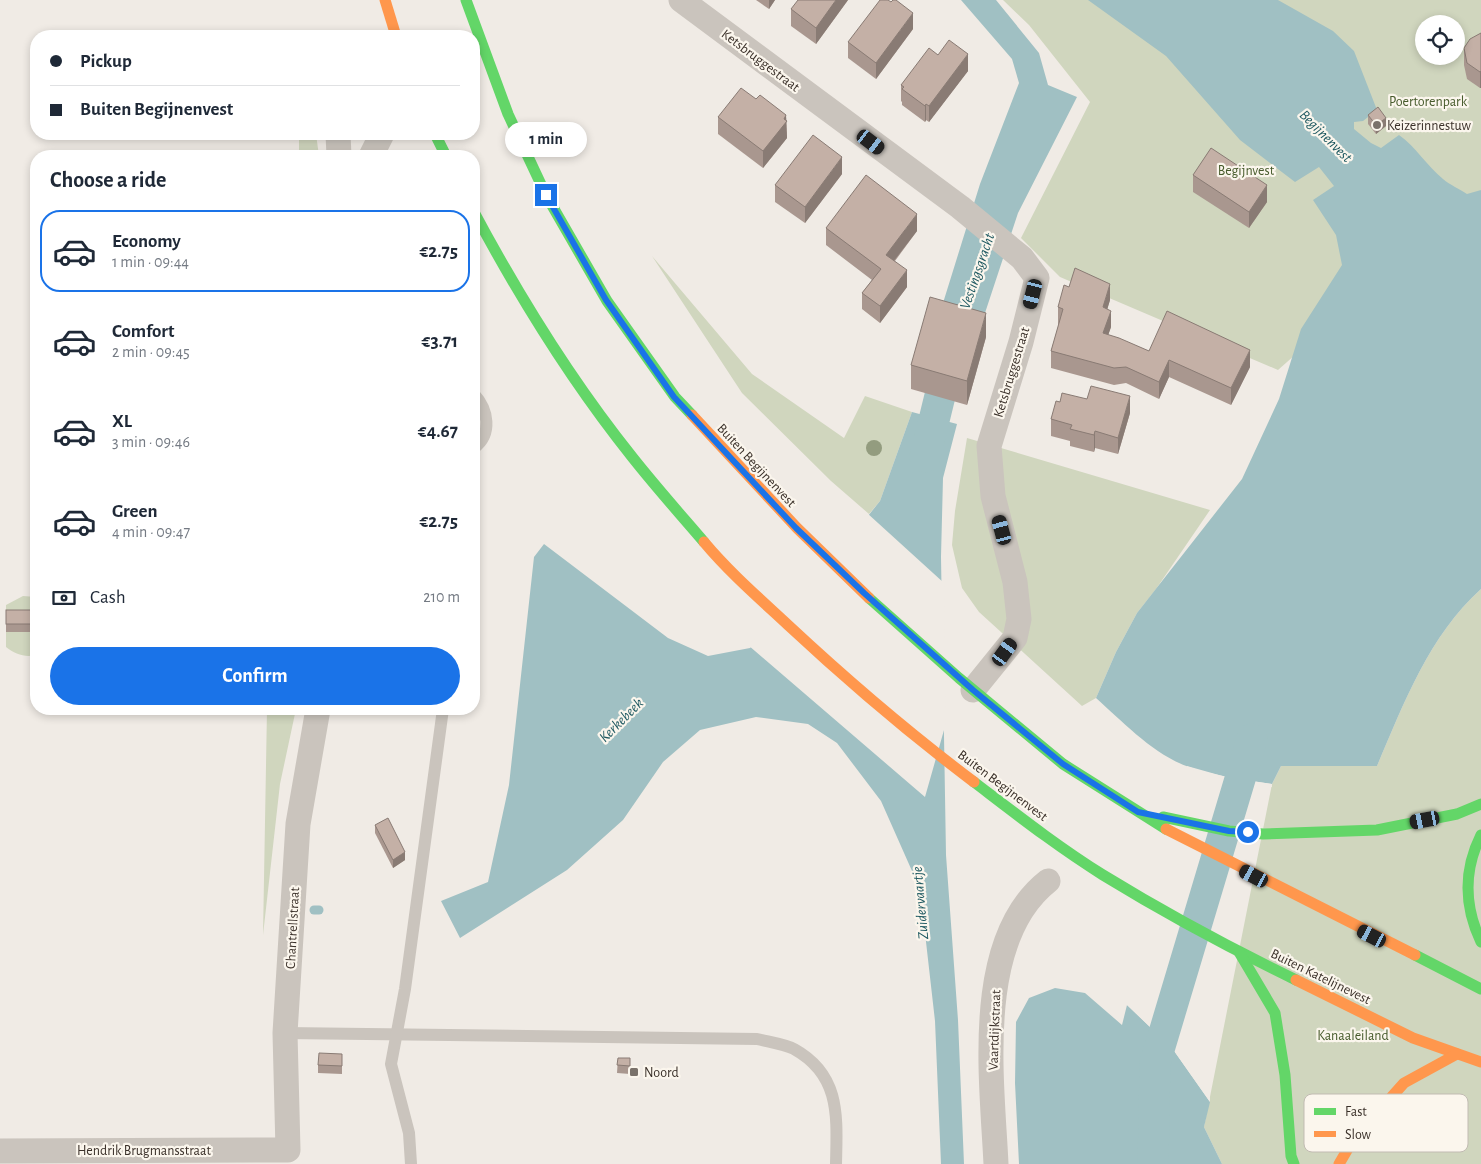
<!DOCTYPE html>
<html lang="en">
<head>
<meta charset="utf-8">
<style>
  body { margin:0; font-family:"Alegreya Sans",sans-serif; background:#f2f2f3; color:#1f2937; height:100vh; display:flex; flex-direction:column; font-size:19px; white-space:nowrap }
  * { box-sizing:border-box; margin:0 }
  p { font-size:16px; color:#747a83 }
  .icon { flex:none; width:28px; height:28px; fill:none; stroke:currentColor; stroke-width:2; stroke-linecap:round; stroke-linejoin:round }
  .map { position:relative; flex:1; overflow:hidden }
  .details { position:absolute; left:30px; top:150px; width:450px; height:565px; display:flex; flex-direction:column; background:#fff; border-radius:20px; box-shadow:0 2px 8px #0003 }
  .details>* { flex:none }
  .banner { position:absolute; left:30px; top:30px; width:450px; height:110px; border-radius:20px; box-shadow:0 2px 8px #0003; display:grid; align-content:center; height:110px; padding:0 20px; background:#fff }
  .buttons { position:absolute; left:1415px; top:15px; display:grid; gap:10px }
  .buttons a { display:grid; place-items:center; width:50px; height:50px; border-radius:50%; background:#fff; box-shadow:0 2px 8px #0003; font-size:25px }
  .end { position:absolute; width:22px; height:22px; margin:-11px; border:6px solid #1a73e8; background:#fff; box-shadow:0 0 0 2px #fff }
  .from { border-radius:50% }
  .bubble { position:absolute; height:35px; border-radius:18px; background:#fff; box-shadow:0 2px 8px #0003; font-size:16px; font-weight:700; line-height:35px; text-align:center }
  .car { position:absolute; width:15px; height:30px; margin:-15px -8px; border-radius:6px; box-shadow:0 0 4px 1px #0007; background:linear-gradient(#222 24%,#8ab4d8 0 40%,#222 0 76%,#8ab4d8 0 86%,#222 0) }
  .banner b { display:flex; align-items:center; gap:18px; height:48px; font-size:19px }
  .banner b+b { border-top:1px solid #e0e1e3 }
  .banner i { width:12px; height:12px; background:#1f2937 }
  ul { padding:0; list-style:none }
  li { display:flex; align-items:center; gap:15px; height:82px; margin:0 10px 8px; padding:0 10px; border:2px solid transparent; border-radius:20px }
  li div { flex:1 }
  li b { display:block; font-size:19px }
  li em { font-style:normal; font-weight:700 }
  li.selected { border-color:#1a73e8 }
  li>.icon { width:45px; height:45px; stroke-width:1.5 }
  h2 { padding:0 20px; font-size:22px; line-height:60px }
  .pay { display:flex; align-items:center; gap:12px; height:55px; padding:0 20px; font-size:19px }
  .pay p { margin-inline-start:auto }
  .action { display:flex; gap:10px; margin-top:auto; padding:10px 20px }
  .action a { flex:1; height:58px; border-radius:30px; background:#1a73e8; color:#fff; font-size:20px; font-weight:700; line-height:58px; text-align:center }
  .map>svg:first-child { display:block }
  .green { fill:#d0d6be; fill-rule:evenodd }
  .water { fill:#a0c0c3 }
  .pier { fill:#f0ebe5 }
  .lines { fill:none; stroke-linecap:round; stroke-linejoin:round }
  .stream { stroke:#a0c0c3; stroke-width:9 }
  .canal { stroke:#a0c0c3; stroke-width:31 }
  .lane { stroke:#cac4bd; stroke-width:12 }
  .street { stroke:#cac4bd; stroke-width:25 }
  .fast { stroke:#63d668; stroke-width:11 }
  .slow { stroke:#ff974d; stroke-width:11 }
  .tree { fill:#939c7f }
  .wall { fill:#a9978f }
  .shaded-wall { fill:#897b74 }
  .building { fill:#c4b0a6; stroke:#897b74 }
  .route { stroke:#1a73e8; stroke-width:6 }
  .poi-dot { fill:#7a726b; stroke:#fbf6ed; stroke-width:2 }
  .labels { text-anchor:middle; stroke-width:4.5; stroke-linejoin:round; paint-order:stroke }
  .street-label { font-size:14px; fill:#3b312a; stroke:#fbf6ed }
  .park-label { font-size:14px; fill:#475b2c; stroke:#fbf6ed }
  .poi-label { font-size:14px; fill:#3b312a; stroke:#fbf6ed; text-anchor:start }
  .water-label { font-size:15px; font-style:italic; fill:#1d5860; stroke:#fbf6ed }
  .key { fill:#fbf6ed; stroke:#c1bbb2; stroke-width:1 }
  .key-label { font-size:14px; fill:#3b312a }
</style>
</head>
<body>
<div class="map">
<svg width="1481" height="1164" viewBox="0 0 1481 1164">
  <rect width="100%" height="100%" fill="#f0ebe5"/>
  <g class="green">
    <path d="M 1003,0 L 1481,0 L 1481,190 L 1278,370 L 1060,277 L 1021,238 L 1090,102 L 1029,25 ZM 1424,24 L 1456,24 L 1456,56 L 1424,56 Z"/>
    <path d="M 299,134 L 316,134 L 319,156 L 299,156 Z"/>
    <path d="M 652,256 L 752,374 L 844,438 L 865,396 L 912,412 L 880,501 L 869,514 L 831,481 L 742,393 Z"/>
    <path d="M 967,438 L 1210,510 L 1156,589 L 1137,613 L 1116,652 L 1096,698 L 1082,706 L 979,612 L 962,588 L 952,545 L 955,511 Z"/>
    <path d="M 1481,589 L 1481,1164 L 1222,1164 L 1204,1127 L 1272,784 L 1281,766 L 1377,766 C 1404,703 1429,636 1481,589 Z"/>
    <path d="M 23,596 L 36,597 L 36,655 C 25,658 15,654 6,647 L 6,632 L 31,632 L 31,619 L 6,619 L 6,605 Z"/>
    <path d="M 267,709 L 296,709 L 280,784 L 263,935 Z"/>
  </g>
  <g class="water">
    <path d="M 961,0 L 996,0 L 1039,53 L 1048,85 L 1077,97 L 1018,213 L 984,316 L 943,303 L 980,184 L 1019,83 L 1012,59 Z"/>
    <path d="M 1088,0 L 1278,0 L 1333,31 L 1354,51 L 1377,110 L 1363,121 L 1354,122 L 1354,129 L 1371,143 L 1381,148 L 1399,135 C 1416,147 1427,166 1443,179 C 1450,185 1460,189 1467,194 L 1481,190 L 1481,589 C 1429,636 1404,703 1377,766 L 1281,766 L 1272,784 C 1244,780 1216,776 1189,767 C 1154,755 1123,722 1096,698 L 1116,652 L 1137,613 L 1242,479 L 1279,399 L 1301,329 L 1342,265 L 1336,235 L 1313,200 L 1334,186 L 1319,167 L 1295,182 L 1240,140 L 1166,56 Z"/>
    <path d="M 912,412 L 957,424 L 943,478 L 941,557 L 946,855 L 958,1020 L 964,1164 L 941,1164 L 935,1021 L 920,889 L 881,801 L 837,743 L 808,724 L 756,717 L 700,730 L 663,762 L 623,820 L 567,870 L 460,938 L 441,901 L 488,882 L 509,785 L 534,557 L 544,544 L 668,638 L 708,656 L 750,648 L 806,593 L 880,501 Z"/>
    <path d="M 1055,988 L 1085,993 L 1122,1025 L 1127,1005 L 1172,1048 L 1210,1102 L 1204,1127 L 1222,1164 L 1019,1164 L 1015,1083 L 1016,1022 L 1029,998 Z"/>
  </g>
  <g class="pier">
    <path d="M 867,513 L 944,583 L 946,723 L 925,797 L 748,645 L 804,592 Z"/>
    <path d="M 1187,766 L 1226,777 L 1272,784 L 1272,787 L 1226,779 L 1187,769 Z"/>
    <path d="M 1128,1002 L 1174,1047 L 1210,1098 L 1210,1102 L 1172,1048 L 1127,1005 Z"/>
  </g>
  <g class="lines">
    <path class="stream" d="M 314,910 L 319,910"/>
    <g class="canal">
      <path d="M 925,457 L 950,355"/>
      <path d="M 1153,1164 L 1155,1063 L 1252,739"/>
    </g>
    <g class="lane">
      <path d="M 474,394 C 488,409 493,434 474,448"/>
      <path d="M 285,1033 L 757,1039 C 769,1042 784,1044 794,1049 C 841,1075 837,1117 836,1164"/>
      <path d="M 411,1164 L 409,1133 L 391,1064 L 405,989 L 443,709"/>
    </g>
    <g class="street">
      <path d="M 681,0 L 960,207 L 1022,258 L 1037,278 L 1021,342 L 989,446 L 993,496 L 1015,582 L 1019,619 L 1015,638 L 973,690"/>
      <path d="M 338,134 L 339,156"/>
      <path d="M 371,156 L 382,134"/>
      <path d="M 0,1151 L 288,1150 L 285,1033 L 298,824 L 318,709"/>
      <path d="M 996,1164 C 992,1079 973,940 1048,881"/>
    </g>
    <g class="fast">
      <path d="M 466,0 L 508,114 L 546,195 L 607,301 L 675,397 L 692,415"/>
      <path d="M 435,134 L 446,156"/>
      <path d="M 474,212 C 520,298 572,382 633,458 C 656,487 680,514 704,542"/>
      <path d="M 869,598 L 959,678 L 1063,764 L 1166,829"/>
      <path d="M 974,782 C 1016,814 1058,847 1103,875 C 1165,913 1230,948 1296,980"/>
      <path d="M 1163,817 L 1229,831 L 1263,834 L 1377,830 L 1457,814 L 1481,804"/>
      <path d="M 1481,835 C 1463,871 1464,906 1481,942"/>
      <path d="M 1239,952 L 1275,1013 L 1285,1075 L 1291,1156 L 1294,1164"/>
      <path d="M 1415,955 L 1481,989"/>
    </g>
    <g class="slow">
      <path d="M 385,0 L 396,36"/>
      <path d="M 692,415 L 797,528 L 869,598"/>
      <path d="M 704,542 C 729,572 759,598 788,625 C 847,680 909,733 974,782"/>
      <path d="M 1166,829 L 1415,955"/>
      <path d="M 1296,980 L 1413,1038 L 1481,1062"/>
      <path d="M 1339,1164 L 1353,1140 L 1404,1083 L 1457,1054"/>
    </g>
  </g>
  <circle class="tree" cx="874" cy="448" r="8"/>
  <g class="wall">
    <path d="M 756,0 L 775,0 L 769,9 Z"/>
    <path d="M 848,0 L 816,44 L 791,26 L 791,9 Z"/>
    <path d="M 913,29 L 876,79 L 848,58 L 848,42 Z"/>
    <path d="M 1481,33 L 1481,88 L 1480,88 L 1467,79 L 1464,65 L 1464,48 Z"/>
    <path d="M 938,55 L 968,71 L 929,122 L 926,120 L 925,122 L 902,105 L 902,102 L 901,101 L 901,85 Z"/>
    <path d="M 756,99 L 786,115 L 787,138 L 763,168 L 718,134 L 718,117 Z"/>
    <path d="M 1368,115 L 1386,126 L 1376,134 L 1368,124 Z"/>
    <path d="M 842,174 L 805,223 L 775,202 L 775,185 Z"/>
    <path d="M 1193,175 L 1267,202 L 1249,228 L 1193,192 Z"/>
    <path d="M 826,228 L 917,231 L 895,261 L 907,287 L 880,323 L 862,309 L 862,293 L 872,280 L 826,245 Z"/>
    <path d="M 1110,300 L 1107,309 L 1111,327 L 1108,335 L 1149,351 L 1250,367 L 1231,405 L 1169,377 L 1159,399 L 1126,383 L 1114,385 L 1051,368 L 1051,351 L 1059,324 L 1058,324 L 1058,307 Z"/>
    <path d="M 986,337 L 967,405 L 911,389 L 911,365 Z"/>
    <path d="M 1130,413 L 1118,454 L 1095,448 L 1094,452 L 1070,446 L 1070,441 L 1051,436 L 1051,419 Z"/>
    <rect x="6" y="610" width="25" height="22"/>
    <path d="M 375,825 L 405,860 L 393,868 L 375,833 Z"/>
    <path d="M 342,1054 L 342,1074 L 318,1073 L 318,1065 Z"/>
    <path d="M 618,1058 L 630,1058 L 630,1074 L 617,1073 Z"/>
  </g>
  <g class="shaded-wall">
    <path d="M 769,0 L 775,0 L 769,9 Z"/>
    <path d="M 836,0 L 848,0 L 816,44 L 816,28 Z"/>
    <path d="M 913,13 L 913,29 L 876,79 L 876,63 Z"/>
    <path d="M 968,54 L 968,71 L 929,122 L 929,106 Z"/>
    <path d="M 1481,71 L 1481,88 L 1480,88 L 1480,72 Z"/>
    <path d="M 926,104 L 926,120 L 925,122 L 925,106 Z"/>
    <path d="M 786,115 L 787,138 L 763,168 L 763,151 Z"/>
    <path d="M 1386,118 L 1386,126 L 1376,134 L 1376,125 Z"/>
    <path d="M 842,157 L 842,174 L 805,223 L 805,207 Z"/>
    <path d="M 1267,185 L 1267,202 L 1249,228 L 1249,212 Z"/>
    <path d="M 917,214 L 917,231 L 886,271 L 886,255 Z"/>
    <path d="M 907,270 L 907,287 L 880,323 L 880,306 Z"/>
    <path d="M 1110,284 L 1110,300 L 1103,324 L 1103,307 Z"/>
    <path d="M 1111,311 L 1111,327 L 1103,350 L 1103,333 Z"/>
    <path d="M 986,313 L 986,337 L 967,405 L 967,381 Z"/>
    <path d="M 1250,350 L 1250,367 L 1231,405 L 1231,388 Z"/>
    <path d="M 1169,360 L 1169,377 L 1159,399 L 1159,382 Z"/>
    <path d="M 1130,396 L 1130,413 L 1118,454 L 1118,438 Z"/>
    <path d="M 1095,431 L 1095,448 L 1094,452 L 1094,435 Z"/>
    <path d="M 405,852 L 405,860 L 393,868 L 393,860 Z"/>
  </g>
  <g class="building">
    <path d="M 798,0 L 836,0 L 816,28 L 791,9 Z"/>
    <path d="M 880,0 L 888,0 L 891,2 L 893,0 L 896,0 L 913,13 L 876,63 L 848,42 Z"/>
    <path d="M 1481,33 L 1481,71 L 1480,72 L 1467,63 L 1464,48 L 1470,39 Z"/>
    <path d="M 949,40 L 968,54 L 929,106 L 926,104 L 925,106 L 902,89 L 904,87 L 901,85 L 929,48 L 938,55 Z"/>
    <path d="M 741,88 L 756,99 L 760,95 L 786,115 L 784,119 L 787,121 L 763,151 L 718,117 Z"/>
    <path d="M 1378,107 L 1386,118 L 1376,125 L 1368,115 Z"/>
    <path d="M 813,135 L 842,157 L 805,207 L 775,185 Z"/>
    <path d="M 1211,148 L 1267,185 L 1249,212 L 1193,175 Z"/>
    <path d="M 866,175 L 917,214 L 886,255 L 907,270 L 880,306 L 862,293 L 881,269 L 826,228 Z"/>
    <path d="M 1075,268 L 1110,284 L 1103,307 L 1111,311 L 1103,333 L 1119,338 L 1149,351 L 1167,311 L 1250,350 L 1231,388 L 1169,360 L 1159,382 L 1126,367 L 1114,368 L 1051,351 L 1063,309 L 1058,307 L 1064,285 L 1069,287 Z"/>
    <path d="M 930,297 L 986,313 L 967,381 L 911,365 Z"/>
    <path d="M 1091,386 L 1130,396 L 1118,438 L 1095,431 L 1094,435 L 1070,429 L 1072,425 L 1051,419 L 1056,401 L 1060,402 L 1062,393 L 1087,399 Z"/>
    <rect x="6" y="610" width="25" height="14"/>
    <path d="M 388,818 L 405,852 L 393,860 L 375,825 Z"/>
    <path d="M 319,1053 L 342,1054 L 342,1066 L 318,1065 Z"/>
    <path d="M 618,1058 L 630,1058 L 630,1066 L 617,1065 Z"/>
  </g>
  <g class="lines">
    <path class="route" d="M 546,195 L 606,300 L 674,397 L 796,528 L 864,593 L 973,690 L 1063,764 L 1138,812 L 1229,831 L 1248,832"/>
  </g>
  <g class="poi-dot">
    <circle cx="1377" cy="125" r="5"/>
    <rect x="629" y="1067" width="10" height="10" rx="2.5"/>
  </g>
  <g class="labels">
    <g class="street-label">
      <text transform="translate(761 60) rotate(37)" y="5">Ketsbruggestraat</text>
      <text transform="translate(1011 372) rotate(-73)" y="5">Ketsbruggestraat</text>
      <text transform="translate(757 465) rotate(47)" y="5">Buiten Begijnenvest</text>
      <text transform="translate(1003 785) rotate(37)" y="5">Buiten Begijnenvest</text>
      <text transform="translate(292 928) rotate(-87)" y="5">Chantrellstraat</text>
      <text transform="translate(1321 976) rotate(26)" y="5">Buiten Katelijnevest</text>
      <text transform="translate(994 1030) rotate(-88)" y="5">Vaartdijkstraat</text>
      <text x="144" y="1155">Hendrik Brugmansstraat</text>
    </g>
    <g class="park-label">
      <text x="1428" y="106">Poertorenpark</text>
      <text x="1246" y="175">Begijnvest</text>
      <text x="1353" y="1040">Kanaaleiland</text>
    </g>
    <g class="poi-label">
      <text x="1387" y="130">Keizerinnestuw</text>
      <text x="644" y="1077">Noord</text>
    </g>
    <g class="water-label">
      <text transform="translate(1326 136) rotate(45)" y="5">Begijnenvest</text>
      <text transform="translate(977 271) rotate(-71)" y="5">Vestingsgracht</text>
      <text transform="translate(621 720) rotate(-45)" y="5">Kerkebeek</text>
      <text transform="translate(920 903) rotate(-95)" y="5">Zuidervaartje</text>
    </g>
  </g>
  <rect x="1304" y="1094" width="164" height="58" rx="8" class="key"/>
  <rect x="1314" y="1108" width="22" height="7" fill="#63d668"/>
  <rect x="1314" y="1131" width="22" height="6" fill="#ff974d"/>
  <g class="key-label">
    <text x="1345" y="1116">Fast</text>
    <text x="1345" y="1139">Slow</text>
  </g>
</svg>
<div class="buttons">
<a><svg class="icon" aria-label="locate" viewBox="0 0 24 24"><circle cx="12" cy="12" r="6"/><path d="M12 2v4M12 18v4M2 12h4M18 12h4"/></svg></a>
</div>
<i class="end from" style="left:1248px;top:832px"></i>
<i class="end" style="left:546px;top:195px"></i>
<div class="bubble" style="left:505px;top:122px;width:82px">1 min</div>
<i class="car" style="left:871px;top:142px;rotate:127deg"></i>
<i class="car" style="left:1033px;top:294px;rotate:194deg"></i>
<i class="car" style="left:1002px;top:530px;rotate:345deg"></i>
<i class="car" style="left:1005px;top:652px;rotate:36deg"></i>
<i class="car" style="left:1425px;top:820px;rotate:259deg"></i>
<i class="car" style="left:1254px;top:876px;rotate:298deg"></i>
<i class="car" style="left:1372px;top:936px;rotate:297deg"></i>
<div class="banner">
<b><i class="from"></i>Pickup</b>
<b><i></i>Buiten Begijnenvest</b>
</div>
<section class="details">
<h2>Choose a ride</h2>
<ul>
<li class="selected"><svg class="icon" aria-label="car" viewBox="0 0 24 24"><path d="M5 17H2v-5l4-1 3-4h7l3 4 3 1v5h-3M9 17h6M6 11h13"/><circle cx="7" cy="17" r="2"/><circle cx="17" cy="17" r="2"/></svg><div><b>Economy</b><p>1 min · 09:44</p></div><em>€2.75</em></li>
<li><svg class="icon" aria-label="car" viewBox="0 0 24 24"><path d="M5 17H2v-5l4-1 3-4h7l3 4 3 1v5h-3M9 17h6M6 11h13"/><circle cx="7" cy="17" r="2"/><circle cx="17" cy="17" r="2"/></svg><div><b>Comfort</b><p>2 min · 09:45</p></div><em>€3.71</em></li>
<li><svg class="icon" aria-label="car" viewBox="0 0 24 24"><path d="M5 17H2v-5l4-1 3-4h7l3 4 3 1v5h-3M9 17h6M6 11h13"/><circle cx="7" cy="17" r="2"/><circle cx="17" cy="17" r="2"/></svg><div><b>XL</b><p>3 min · 09:46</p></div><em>€4.67</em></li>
<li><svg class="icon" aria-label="car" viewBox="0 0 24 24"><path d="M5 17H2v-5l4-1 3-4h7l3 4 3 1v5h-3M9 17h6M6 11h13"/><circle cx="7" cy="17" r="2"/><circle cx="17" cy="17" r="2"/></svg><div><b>Green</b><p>4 min · 09:47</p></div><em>€2.75</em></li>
</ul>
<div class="pay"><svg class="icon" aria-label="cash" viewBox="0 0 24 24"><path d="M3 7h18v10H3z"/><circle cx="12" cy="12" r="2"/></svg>Cash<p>210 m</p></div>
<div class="action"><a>Confirm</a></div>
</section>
</div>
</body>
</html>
